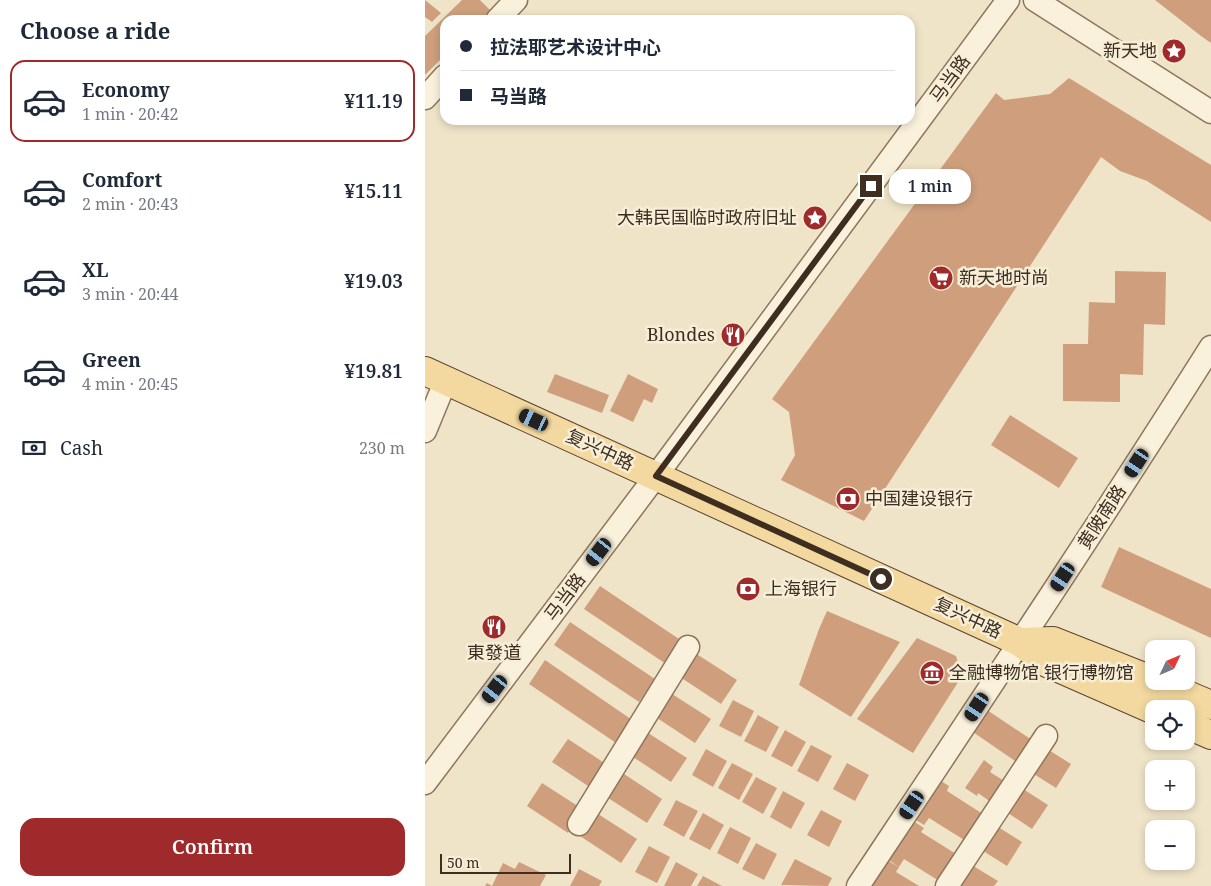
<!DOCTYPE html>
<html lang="en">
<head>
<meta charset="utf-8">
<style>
  body { margin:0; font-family:"Noto Serif","Noto Sans SC",serif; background:#f6f6f7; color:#1f2937; height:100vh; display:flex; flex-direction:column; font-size:19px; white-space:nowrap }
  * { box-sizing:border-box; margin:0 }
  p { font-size:16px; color:#747a83 }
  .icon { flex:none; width:28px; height:28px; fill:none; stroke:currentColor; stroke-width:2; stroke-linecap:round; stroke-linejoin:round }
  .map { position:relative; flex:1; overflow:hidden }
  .side { display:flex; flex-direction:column; background:#fff; width:425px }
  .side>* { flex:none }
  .banner { position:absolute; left:15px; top:15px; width:475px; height:110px; border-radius:15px; box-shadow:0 2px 8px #0003; display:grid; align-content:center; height:110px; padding:0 20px; background:#fff }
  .needle { width:32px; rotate:46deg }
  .controls { position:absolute; left:720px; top:640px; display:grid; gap:10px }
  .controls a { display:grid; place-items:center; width:50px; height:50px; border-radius:10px; background:#fff; box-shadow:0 2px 8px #0003; font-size:25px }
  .scale { position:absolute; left:15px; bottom:12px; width:131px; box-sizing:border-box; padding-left:5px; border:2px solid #3d2e20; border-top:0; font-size:14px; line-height:18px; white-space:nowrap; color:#3d2e20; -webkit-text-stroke:4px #f7eed8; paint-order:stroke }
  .end { position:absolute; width:22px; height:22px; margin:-11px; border:6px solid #3d2e20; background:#fff; box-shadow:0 0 0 2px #fff }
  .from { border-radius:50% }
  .bubble { position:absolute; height:35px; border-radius:15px; background:#fff; box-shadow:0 2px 8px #0003; font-size:16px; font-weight:600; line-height:35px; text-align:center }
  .car { position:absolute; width:15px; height:30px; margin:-15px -8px; border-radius:6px; box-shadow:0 0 4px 1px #0007; background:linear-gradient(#222 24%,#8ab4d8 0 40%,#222 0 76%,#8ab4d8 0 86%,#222 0) }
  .banner b { display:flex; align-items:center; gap:18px; height:48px; font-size:19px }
  .banner b+b { border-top:1px solid #e0e1e3 }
  .banner i { width:12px; height:12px; background:#1f2937 }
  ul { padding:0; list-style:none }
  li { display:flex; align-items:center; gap:15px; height:82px; margin:0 10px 8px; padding:0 10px; border:2px solid transparent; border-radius:15px }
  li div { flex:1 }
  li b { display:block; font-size:19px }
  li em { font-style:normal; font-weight:600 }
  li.on { border-color:#9e2a2b }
  li>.icon { width:45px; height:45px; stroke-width:1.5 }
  h2 { padding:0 20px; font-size:22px; line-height:60px }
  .pay { display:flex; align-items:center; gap:12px; height:55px; padding:0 20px; font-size:19px }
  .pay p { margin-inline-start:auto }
  .primary-button { display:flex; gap:10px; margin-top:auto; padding:10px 20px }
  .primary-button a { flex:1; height:58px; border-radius:15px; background:#9e2a2b; color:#fff; font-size:20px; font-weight:600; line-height:58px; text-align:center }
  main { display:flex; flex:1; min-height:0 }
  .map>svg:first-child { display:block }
  .building { fill:#cf9f7d }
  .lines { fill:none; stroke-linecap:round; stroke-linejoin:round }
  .minor-casing { stroke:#8d765c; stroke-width:25 }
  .major-casing { stroke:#5b4430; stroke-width:30 }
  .minor { stroke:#faf1dc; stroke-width:22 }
  .major { stroke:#f3d9a0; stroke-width:28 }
  .route { stroke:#3d2e20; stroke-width:6 }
  .labels { text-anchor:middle; stroke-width:5; stroke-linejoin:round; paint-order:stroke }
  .poi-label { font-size:18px; fill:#3d2e20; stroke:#f7eed8; text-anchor:start }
  .street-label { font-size:18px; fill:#3d2e20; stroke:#f7eed8 }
</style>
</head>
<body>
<main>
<section class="side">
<h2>Choose a ride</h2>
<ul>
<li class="on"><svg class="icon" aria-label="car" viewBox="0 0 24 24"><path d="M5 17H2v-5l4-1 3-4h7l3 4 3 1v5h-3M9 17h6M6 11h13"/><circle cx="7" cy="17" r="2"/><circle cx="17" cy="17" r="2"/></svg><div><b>Economy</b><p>1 min · 20:42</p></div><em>¥11.19</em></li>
<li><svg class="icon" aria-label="car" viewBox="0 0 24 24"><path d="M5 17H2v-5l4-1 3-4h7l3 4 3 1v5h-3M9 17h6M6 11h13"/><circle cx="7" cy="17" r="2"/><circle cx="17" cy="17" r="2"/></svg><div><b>Comfort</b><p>2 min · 20:43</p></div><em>¥15.11</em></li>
<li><svg class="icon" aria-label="car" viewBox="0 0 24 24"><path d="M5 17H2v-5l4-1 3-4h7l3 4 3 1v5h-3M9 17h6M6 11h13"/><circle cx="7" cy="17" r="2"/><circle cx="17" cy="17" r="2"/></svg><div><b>XL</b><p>3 min · 20:44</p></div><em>¥19.03</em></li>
<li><svg class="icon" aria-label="car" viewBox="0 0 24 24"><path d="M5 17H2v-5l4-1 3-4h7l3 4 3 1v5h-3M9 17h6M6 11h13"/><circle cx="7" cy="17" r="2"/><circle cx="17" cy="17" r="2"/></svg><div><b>Green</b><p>4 min · 20:45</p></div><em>¥19.81</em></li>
</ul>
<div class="pay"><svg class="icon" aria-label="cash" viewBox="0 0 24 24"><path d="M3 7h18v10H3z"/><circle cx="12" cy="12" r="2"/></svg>Cash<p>230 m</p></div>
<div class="primary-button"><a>Confirm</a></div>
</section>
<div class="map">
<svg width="786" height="886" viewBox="0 0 786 886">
  <rect width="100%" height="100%" fill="#f0e4c8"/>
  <g class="building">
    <path d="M 0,0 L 16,13 L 7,22 L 0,17 Z"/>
    <path d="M 37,0 L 55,0 L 65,10 L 55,20 L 20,20 L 20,55 L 0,75 L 0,36 Z"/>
    <path d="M 730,0 L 786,0 L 786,43 L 776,36 Z"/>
    <path d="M 644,78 L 786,165 L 786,222 L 722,181 L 695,171 L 676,157 L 439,521 L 356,480 L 370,455 L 364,412 L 347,399 L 571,93 L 579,100 L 625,94 Z"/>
    <path d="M 690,271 L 741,272 L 740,325 L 719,324 L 718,375 L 695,374 L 695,402 L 638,401 L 638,344 L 663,344 L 664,302 L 690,303 Z"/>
    <path d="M 130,374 L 184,395 L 177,413 L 122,392 Z"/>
    <path d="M 203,374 L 233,389 L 227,403 L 219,399 L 208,422 L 185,411 Z"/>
    <path d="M 585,415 L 653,458 L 634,488 L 566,445 Z"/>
    <path d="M 694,547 L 786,589 L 786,638 L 676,587 Z"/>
    <path d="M 175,586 L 260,643 L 244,666 L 159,609 Z"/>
    <path d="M 402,611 L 475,642 L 426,717 L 374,685 L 394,629 Z"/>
    <path d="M 145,622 L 230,679 L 214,702 L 129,645 Z"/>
    <path d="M 492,638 L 531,656 L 537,676 L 488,753 L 432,719 Z"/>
    <path d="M 270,653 L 312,680 L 296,704 L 255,677 Z"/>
    <path d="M 120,660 L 213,724 L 197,747 L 104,684 Z"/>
    <path d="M 244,692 L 286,719 L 270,743 L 229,716 Z"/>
    <path d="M 308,700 L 329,711 L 316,737 L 294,726 Z"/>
    <path d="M 559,708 L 610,742 L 596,765 L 545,730 Z"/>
    <path d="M 333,715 L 354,727 L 341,752 L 319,741 Z"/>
    <path d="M 360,730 L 381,742 L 367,767 L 346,756 Z"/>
    <path d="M 220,731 L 262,758 L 246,782 L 205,755 Z"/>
    <path d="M 143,739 L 184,766 L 169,790 L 127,762 Z"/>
    <path d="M 386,745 L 407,756 L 393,782 L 372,771 Z"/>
    <path d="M 619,747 L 646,764 L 631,788 L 604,771 Z"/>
    <path d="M 281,749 L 302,761 L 288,787 L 267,775 Z"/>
    <path d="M 559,760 L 568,767 L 565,772 L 584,784 L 570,805 L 553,793 L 552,796 L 540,788 Z"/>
    <path d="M 307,763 L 328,774 L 314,800 L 293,788 Z"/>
    <path d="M 422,763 L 444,775 L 430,801 L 408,789 Z"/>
    <path d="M 196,772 L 237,799 L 222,823 L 180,796 Z"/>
    <path d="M 331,777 L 352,788 L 338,814 L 317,802 Z"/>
    <path d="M 511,778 L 524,786 L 522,791 L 561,816 L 544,843 L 504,818 L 499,825 L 486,817 Z"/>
    <path d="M 117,783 L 159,810 L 143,833 L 102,806 Z"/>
    <path d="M 595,787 L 623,805 L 607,829 L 580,811 Z"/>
    <path d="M 358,791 L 380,803 L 366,829 L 345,817 Z"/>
    <path d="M 251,800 L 273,811 L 259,837 L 238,825 Z"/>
    <path d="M 396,810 L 417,821 L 404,847 L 382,835 Z"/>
    <path d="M 170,812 L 212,839 L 196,863 L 155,836 Z"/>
    <path d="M 278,813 L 299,825 L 285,850 L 264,839 Z"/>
    <path d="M 485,819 L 499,828 L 496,832 L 536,857 L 519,884 L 479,859 L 474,867 L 461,858 Z"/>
    <path d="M 570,825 L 597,842 L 582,866 L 555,849 Z"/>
    <path d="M 305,827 L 326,838 L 313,864 L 292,853 Z"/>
    <path d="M 331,843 L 352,854 L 339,880 L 317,869 Z"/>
    <path d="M 224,846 L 245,857 L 232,883 L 210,872 Z"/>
    <path d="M 370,859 L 407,878 L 403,886 L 356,885 Z"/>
    <path d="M 460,859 L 474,867 L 471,872 L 494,886 L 443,886 Z"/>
    <path d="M 94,862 L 121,875 L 115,886 L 60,886 L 62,883 L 67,886 L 78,863 L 90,869 Z"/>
    <path d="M 251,862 L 273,874 L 266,886 L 239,886 Z"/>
    <path d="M 545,864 L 573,881 L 569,886 L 531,886 Z"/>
    <path d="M 154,869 L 177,881 L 174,886 L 145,886 Z"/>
    <path d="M 278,876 L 297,886 L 272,886 Z"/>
  </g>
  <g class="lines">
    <defs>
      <g id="minor">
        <path d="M 610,0 L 786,112"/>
        <path d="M 72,20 L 91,0"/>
        <path d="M 0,98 L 20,76"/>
        <path d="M 0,431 L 21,380"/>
        <path d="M 0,783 L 231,476 L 583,0"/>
        <path d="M 154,824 L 263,647"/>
        <path d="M 433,886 C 552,707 671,529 786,347"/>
        <path d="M 522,886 L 621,736"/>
      </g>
      <g id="major">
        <path d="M 0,371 L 595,642 L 622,663 L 729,710"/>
        <path d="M 595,642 L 628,641 L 729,681"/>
        <path d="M 729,681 L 786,705"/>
        <path d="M 761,724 L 786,735"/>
      </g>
    </defs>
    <use href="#minor" class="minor-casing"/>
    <use href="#major" class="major-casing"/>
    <use href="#minor" class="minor"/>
    <use href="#major" class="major"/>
  </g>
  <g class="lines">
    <path class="route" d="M 446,186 L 231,476 L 456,579"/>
  </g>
  <defs>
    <symbol id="sight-disc" viewBox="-11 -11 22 22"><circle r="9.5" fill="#9e2a2b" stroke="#f7eed8"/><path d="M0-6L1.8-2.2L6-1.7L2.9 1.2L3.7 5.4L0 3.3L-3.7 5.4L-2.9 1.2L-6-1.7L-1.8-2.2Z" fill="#fff"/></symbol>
    <symbol id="supermarket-disc" viewBox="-11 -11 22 22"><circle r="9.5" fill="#9e2a2b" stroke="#f7eed8"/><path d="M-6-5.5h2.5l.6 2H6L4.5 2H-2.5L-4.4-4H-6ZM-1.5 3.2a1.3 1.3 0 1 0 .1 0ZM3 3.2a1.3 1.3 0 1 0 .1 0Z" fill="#fff"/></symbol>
    <symbol id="restaurant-disc" viewBox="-11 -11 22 22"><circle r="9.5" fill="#9e2a2b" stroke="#f7eed8"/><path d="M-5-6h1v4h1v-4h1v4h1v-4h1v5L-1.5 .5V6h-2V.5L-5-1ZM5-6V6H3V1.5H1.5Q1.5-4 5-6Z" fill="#fff"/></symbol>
    <symbol id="bank-disc" viewBox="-11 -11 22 22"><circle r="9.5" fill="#9e2a2b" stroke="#f7eed8"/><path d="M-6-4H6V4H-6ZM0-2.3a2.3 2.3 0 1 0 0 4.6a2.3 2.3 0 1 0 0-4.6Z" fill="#fff"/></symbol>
    <symbol id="museum-disc" viewBox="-11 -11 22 22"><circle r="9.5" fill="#9e2a2b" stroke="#f7eed8"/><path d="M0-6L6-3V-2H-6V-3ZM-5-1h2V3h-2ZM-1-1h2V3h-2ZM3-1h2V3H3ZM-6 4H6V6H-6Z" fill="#fff"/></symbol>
  </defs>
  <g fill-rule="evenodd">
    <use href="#sight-disc" x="735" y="37" width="28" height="28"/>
    <use href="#sight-disc" x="376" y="204" width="28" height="28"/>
    <use href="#supermarket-disc" x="502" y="264" width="28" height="28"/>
    <use href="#restaurant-disc" x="294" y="321" width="28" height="28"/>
    <use href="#bank-disc" x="409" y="485" width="28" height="28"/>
    <use href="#bank-disc" x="309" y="575" width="28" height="28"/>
    <use href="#restaurant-disc" x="55" y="613" width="28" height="28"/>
    <use href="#museum-disc" x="493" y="659" width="28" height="28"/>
  </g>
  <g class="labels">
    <g class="poi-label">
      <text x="732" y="57" text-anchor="end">新天地</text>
      <text x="372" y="224" text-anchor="end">大韩民国临时政府旧址</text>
      <text x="534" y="284">新天地时尚</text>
      <text x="290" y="341" text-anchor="end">Blondes</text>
      <text x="440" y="505">中国建设银行</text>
      <text x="340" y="595">上海银行</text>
      <text x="69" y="659" text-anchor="middle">東發道</text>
      <text x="524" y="679">全融博物馆 银行博物馆</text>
    </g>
    <g class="street-label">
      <text transform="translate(525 79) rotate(-54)" y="6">马当路</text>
      <text transform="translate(175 450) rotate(25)" y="6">复兴中路</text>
      <text transform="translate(677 517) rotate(-57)" y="6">黄陂南路</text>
      <text transform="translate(140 597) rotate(-53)" y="6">马当路</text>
      <text transform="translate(543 618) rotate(25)" y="6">复兴中路</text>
    </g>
  </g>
</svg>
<div class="controls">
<a><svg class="needle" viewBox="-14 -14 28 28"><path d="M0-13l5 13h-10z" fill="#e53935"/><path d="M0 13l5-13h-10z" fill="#747a83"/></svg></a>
<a><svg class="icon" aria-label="locate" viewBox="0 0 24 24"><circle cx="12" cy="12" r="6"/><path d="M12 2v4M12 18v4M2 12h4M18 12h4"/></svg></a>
<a>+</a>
<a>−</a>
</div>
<div class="scale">50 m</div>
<i class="end from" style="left:456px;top:579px"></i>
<i class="end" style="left:446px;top:186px"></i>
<div class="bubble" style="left:464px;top:169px;width:82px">1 min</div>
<i class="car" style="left:109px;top:420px;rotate:295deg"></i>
<i class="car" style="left:712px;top:463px;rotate:213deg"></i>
<i class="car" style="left:174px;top:552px;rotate:217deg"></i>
<i class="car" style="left:638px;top:577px;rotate:213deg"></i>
<i class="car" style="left:70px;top:689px;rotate:217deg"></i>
<i class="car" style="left:552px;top:707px;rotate:213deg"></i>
<i class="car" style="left:487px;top:805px;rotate:214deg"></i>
<div class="banner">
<b><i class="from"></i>拉法耶艺术设计中心</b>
<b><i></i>马当路</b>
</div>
</div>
</main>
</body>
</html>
